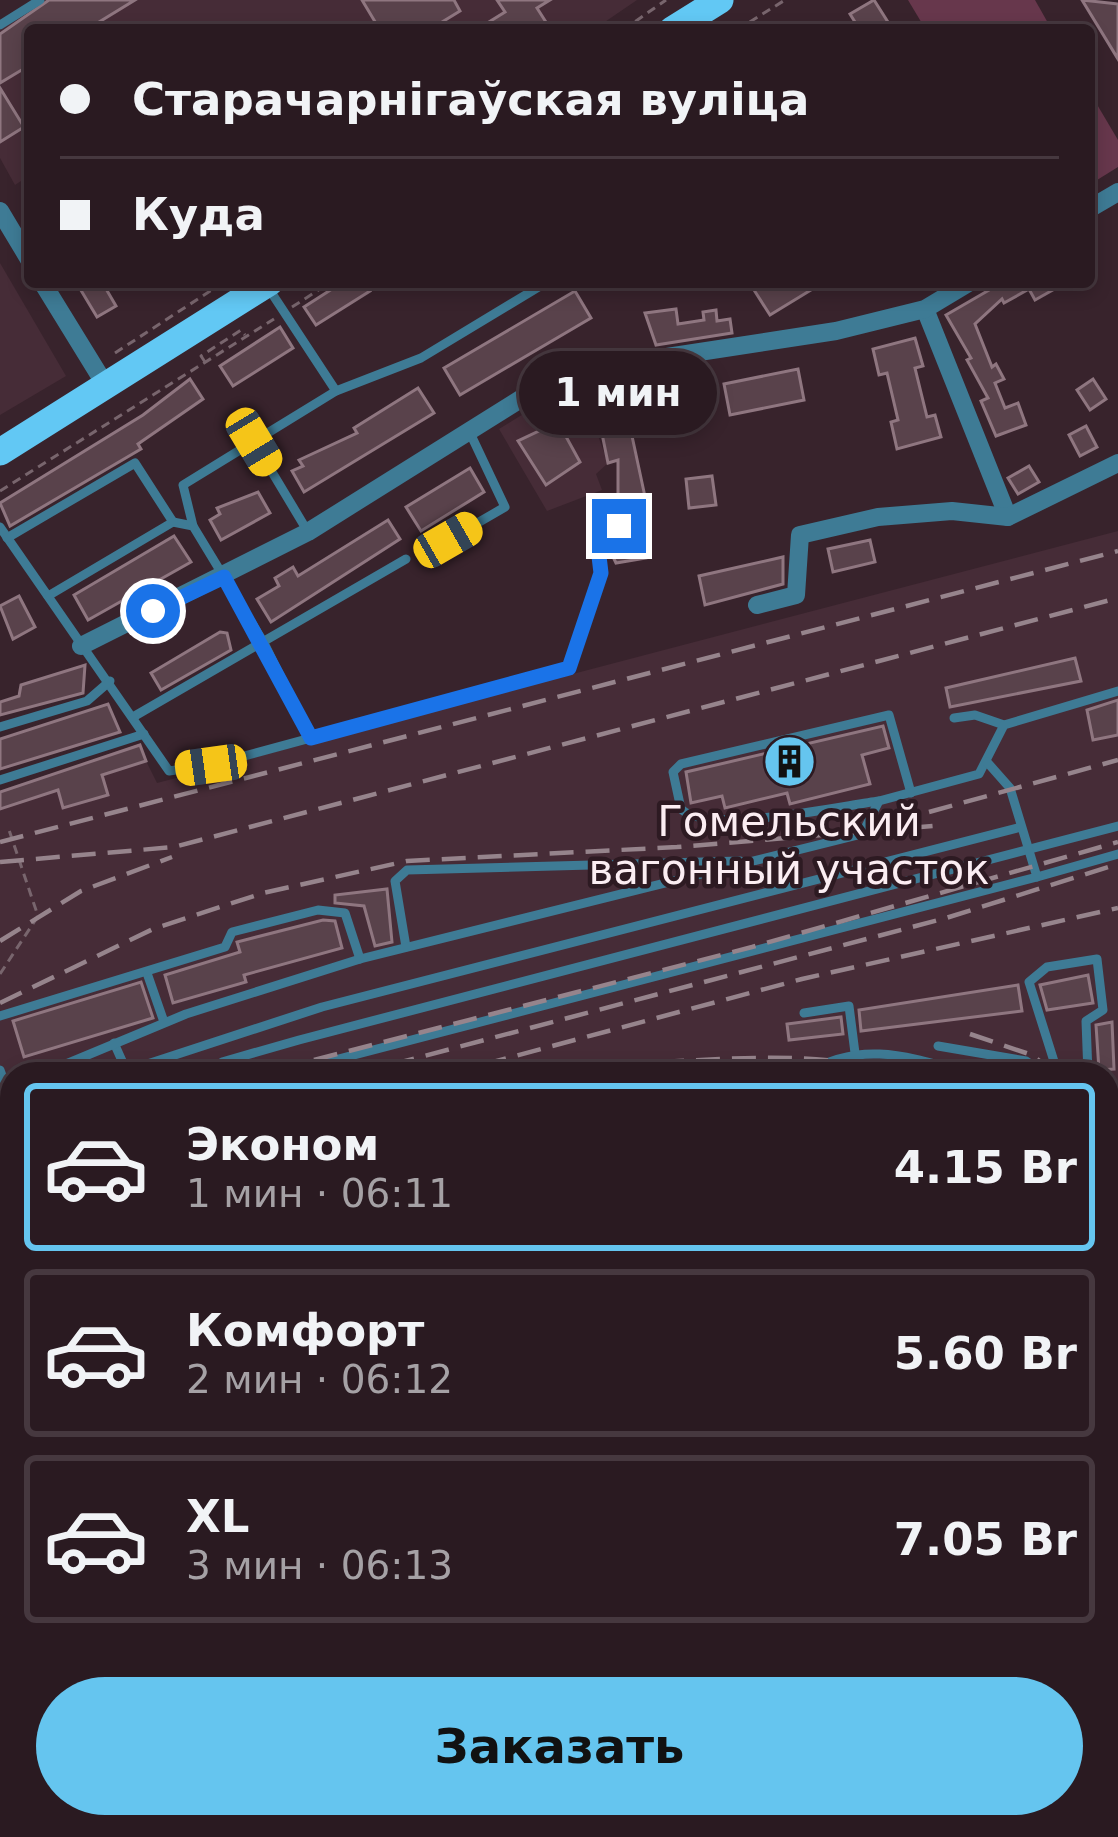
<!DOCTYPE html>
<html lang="ru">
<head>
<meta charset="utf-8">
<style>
  body { margin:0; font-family:"DejaVu Sans",sans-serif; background:#32232a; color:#f1f3f6; height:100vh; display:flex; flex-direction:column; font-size:45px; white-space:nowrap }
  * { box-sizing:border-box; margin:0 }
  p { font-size:39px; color:#a5a1a5 }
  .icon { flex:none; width:66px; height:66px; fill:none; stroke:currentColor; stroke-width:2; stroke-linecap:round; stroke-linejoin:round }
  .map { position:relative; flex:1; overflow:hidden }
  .sheet { position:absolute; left:0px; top:1062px; width:1119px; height:777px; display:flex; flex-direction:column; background:#2a1a21; border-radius:36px 36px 0 0; box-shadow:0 6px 18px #0003,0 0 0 3px #46383f }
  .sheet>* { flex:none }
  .hud { position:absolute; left:24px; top:24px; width:1071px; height:264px; border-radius:12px; box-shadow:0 6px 18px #0003,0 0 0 3px #46383f; display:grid; align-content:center; height:264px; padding:0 36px; background:#2a1a21 }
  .end { position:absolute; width:54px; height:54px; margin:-27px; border:15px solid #1a73e8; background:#fff; box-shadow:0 0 0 6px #fff }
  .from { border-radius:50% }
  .bubble { position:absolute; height:84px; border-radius:42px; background:#2a1a21; box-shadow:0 6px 18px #0003,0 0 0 3px #46383f; font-size:39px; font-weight:800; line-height:84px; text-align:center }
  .car { position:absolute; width:36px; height:72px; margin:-36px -18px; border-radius:15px; box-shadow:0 0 9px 3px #0007; background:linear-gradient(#f5c518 24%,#345 0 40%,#f5c518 0 76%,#345 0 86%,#f5c518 0) }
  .hud b { display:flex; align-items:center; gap:42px; height:114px; font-size:45px }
  .hud b+b { border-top:3px solid #46383f }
  .hud i { width:30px; height:30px; background:#f1f3f6 }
  ul { padding:21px 0 0; list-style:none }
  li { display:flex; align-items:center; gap:36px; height:168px; margin:0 24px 18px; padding:0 12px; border:6px solid #46383f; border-radius:12px }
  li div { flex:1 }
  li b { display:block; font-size:45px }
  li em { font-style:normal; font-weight:800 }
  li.current { border-color:#65c5ef }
  li>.icon { width:108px; height:108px; stroke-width:1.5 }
  .action { display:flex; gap:24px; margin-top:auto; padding:24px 36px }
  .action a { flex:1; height:138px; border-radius:72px; background:#65c5ef; color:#111; font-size:48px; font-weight:800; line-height:138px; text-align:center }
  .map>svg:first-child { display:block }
  .built { fill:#462c37 }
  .green { fill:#67374c }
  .building { fill:#59424b; stroke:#8f7680; stroke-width:3 }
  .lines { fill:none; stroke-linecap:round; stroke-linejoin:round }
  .path { stroke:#78656d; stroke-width:3; stroke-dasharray:9 6; stroke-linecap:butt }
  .lane { stroke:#3e7b95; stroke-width:9 }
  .street { stroke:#3e7b95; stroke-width:18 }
  .primary { stroke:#62c8f4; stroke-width:27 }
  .rail { stroke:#96848c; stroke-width:4.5; stroke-dasharray:24 12; stroke-linecap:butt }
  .route { stroke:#1a73e8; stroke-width:15 }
  .labels { text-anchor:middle; stroke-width:9; stroke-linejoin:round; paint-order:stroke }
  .poi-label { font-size:42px; fill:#fbedf2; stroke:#2d1a22 }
</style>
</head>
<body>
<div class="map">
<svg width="1118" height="1837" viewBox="0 0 1118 1837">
  <rect width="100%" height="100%" fill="#38232c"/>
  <g class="built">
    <path d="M 49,0 L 637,0 L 593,30 L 30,30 L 30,175 L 15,185 L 0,158 L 0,30 Z"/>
    <path d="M 0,263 L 66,376 L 0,415 Z"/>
    <path d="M 570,385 L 593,422 L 608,463 L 596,474 L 602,490 L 547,511 L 499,429 Z"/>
    <path d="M 1118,531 L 1118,1694 L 1107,1683 L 1107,1074 L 12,1074 L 12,1827 L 1042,1827 L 1044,1837 L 0,1837 L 0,809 L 146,761 L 157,783 Z"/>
  </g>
  <g class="green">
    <path d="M 908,0 L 1035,0 L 1052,30 L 926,30 Z"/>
    <path d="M 1089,91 L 1118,140 L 1118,167 L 1089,185 Z"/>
  </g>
  <g class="building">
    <path d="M 49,0 L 135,0 L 86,30 L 30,30 L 30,65 L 0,83 L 0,34 Z"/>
    <path d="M 362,0 L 454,0 L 460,11 L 429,30 L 380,30 Z"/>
    <path d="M 497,0 L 550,0 L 537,8 L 551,30 L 476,30 L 505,12 Z"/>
    <path d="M 874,0 L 893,30 L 860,30 L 850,14 Z"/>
    <path d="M 1082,0 L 1118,4 L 1118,59 Z"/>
    <path d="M 0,88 L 24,127 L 0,142 Z"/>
    <path d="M 76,282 L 102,282 L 116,306 L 97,317 Z"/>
    <path d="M 343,282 L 364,282 L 370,291 L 316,325 L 304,307 Z"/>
    <path d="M 766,282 L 824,282 L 770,315 L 754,290 Z"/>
    <path d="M 1003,282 L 1067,282 L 1035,300 L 1029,289 L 1004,303 L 1002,299 L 975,324 L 992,367 L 996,364 L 1004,379 L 995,383 L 1005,408 L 1018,403 L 1026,425 L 996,436 L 981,401 L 988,398 L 967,360 L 971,358 L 946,315 Z"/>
    <path d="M 575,291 L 591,318 L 460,395 L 444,368 Z"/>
    <path d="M 676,309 L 678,324 L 704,320 L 703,312 L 716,310 L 717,321 L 730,319 L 732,333 L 656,345 L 645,313 Z"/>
    <path d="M 280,327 L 293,348 L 233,386 L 220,366 Z"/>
    <path d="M 915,338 L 923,366 L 915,368 L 927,417 L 935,415 L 941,437 L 897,449 L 891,422 L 898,420 L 887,373 L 879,375 L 873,349 Z"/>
    <path d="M 798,369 L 804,400 L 730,415 L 724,384 Z"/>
    <path d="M 634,378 L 640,403 L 626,408 L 647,506 L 600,516 L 596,502 L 618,495 L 618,460 L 608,463 L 599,419 L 593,422 L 575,395 Z"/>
    <path d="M 190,379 L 203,399 L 138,444 L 141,449 L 10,526 L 0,503 L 143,415 Z"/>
    <path d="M 1093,379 L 1106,399 L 1090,410 L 1077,390 Z"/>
    <path d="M 418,388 L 434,413 L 304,492 L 292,471 L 303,466 L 299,460 L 357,433 L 354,428 Z"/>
    <path d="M 558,422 L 580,462 L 546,485 L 518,441 Z"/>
    <path d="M 1086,426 L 1097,447 L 1080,456 L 1069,435 Z"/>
    <path d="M 1029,466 L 1039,482 L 1018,494 L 1008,478 Z"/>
    <path d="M 470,468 L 484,492 L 421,531 L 406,507 Z"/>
    <path d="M 712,476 L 716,505 L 689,508 L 686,479 Z"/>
    <path d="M 258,492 L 270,513 L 221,540 L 210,520 L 220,514 L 217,508 Z"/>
    <path d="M 388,520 L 400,539 L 271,622 L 257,599 L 279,586 L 275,578 L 293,567 L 298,576 Z"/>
    <path d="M 646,534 L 646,558 L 616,563 L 605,540 Z"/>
    <path d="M 174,536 L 191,562 L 88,620 L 74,595 Z"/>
    <path d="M 870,540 L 875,562 L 833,572 L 828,549 Z"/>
    <path d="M 783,557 L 783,584 L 705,605 L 699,576 Z"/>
    <path d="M 19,596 L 35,627 L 13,639 L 0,606 Z"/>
    <path d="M 220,632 L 227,633 L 231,650 L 161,690 L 151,673 Z"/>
    <path d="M 1075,658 L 1081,681 L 950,707 L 946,688 Z"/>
    <path d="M 85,665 L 83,693 L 0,715 L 0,702 L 19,696 L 21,685 Z"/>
    <path d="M 1118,700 L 1118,735 L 1093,740 L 1087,710 Z"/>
    <path d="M 108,704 L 120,732 L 0,769 L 0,739 Z"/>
    <path d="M 883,726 L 889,748 L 862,755 L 870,784 L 790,804 L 787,793 L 725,808 L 722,796 L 691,803 L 686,772 Z"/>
    <path d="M 140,745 L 146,761 L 102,775 L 108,795 L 63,808 L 58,790 L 0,809 L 0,792 Z"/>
    <path d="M 387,889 L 392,942 L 375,946 L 364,906 L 335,903 L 335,895 Z"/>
    <path d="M 323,920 L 335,921 L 342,948 L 244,975 L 246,982 L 173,1003 L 165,975 L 240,952 L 237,942 Z"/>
    <path d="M 1088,975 L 1093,1003 L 1047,1010 L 1040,985 Z"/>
    <path d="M 141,982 L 153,1018 L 24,1057 L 13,1021 Z"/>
    <path d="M 1018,985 L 1022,1011 L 861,1031 L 859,1010 Z"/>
    <path d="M 841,1017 L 843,1034 L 789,1040 L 787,1024 Z"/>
    <path d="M 1112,1022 L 1114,1069 L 1099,1070 L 1096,1025 Z"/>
    <path d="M 1118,1383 L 1118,1465 L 1107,1477 L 1107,1395 Z"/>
    <path d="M 1118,1560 L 1118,1618 L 1107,1607 L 1107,1571 Z"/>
    <path d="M 12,1652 L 12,1705 L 0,1711 L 0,1658 Z"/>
  </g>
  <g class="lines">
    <g class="path">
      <path d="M 623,30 L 666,0"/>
      <path d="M 737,30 L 785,0"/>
      <path d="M 292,307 L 331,282"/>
      <path d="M 115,353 L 224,282"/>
      <path d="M 205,362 L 201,356 L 241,330 L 245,335"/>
      <path d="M 0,491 L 274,319"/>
      <path d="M 0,974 L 38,916 L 8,827"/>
      <path d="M 0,1270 L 12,1270"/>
    </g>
    <g class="lane">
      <path d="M 0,25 L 40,0"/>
      <path d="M 269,289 L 336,391"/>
      <path d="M 254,442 L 308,532"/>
      <path d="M 173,522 L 193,526 L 264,643 L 311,738"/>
      <path d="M 193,526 L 183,485 L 336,391 L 421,358 L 547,282"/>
      <path d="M 0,527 L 169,771 L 211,765 L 569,668 L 601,573 L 595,531 L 643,520"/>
      <path d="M 7,538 L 135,463 L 173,522 L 48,596"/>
      <path d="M 448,540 L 505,507 L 470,433"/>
      <path d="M 133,717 L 406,559"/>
      <path d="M 954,718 L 975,715 L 1004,725"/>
      <path d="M 0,727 L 87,701 L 110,681"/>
      <path d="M 0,780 L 144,734"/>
      <path d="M 879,801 C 840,806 708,835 681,809 L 673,772 L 681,764 L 889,715 L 911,793"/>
      <path d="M 1037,877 L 1118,854"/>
      <path d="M 406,947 L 395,881 L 407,870 L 740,861"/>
      <path d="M 147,973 L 164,1022"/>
      <path d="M 804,1013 L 849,1006 L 855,1053"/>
      <path d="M 0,1016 L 225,947 L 232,932 L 318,910 L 345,913 L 360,959"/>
      <path d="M 114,1043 L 128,1074"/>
      <path d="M 938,1046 L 1026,1061 L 1045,1074"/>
      <path d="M 0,1070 L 9,1095"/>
      <path d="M 126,1071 L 322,1007 L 1021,827"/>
      <path d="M 42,1074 L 186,1014 L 360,959 L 862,834 L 879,801 L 979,774 L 1004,725 L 1118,691"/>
      <path d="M 219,1074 L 222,1062 L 299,1040 L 1118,826"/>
      <path d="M 281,1074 L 1037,877 L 1010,788 L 987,762"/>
      <path d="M 805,1074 C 862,1039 909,1057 970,1074"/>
      <path d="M 1058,1074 L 1029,982 L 1047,967 L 1097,959 L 1103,1010 L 1086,1021 L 1088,1074"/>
      <path d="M 1107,1137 L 1109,1167"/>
      <path d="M 0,1152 L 12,1148"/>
      <path d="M 0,1445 L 12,1447"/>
      <path d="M 1107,1517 L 1118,1505"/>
      <path d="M 1107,1643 L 1118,1653"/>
      <path d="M 1107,1736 L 1118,1750"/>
      <path d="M 1107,1813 L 1118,1802"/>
      <path d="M 715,1827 L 729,1837"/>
      <path d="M 534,1837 L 539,1827"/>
      <path d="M 857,1837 L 863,1827"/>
      <path d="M 1088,1837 L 1092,1827"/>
    </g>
    <g class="street">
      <path d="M 1089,209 L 1118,192"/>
      <path d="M 0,211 L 30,261"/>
      <path d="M 42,282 L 106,386"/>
      <path d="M 925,309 L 1008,517"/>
      <path d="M 757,605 L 796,595 L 800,535 L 878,517 L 952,511 L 1008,517 L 1118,463"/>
      <path d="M 81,646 L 308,532 L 562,373 L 836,331 L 925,309 L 970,282"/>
    </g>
    <g class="primary">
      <path d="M 672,30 L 720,0"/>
      <path d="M 0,452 L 270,282"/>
    </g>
    <g class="rail">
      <path d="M 929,812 L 1118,760"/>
      <path d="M 0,842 L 1118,551"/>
      <path d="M 0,862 L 174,847 L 1118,598"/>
      <path d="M 0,941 L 81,891 L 172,857"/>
      <path d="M 0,1003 L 153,929 L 263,893 L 407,861 L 677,847 L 944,825"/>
      <path d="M 970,1034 L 1032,1055 L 1056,1074"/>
      <path d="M 314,1060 L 752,947 L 1118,842"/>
      <path d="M 660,1062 C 743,1058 824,1051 903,1074"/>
      <path d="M 356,1074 L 946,918 L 1118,864"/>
      <path d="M 448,1074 L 802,979 L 1118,908"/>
      <path d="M 1107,1116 L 1118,1126"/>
      <path d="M 0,1171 L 12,1168"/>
      <path d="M 1107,1201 L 1118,1215"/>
      <path d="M 0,1228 L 12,1226"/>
      <path d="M 0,1252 L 12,1252"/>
      <path d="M 0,1291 L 12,1290"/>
      <path d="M 0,1314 L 12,1315"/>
      <path d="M 0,1727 L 12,1722"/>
      <path d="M 0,1775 L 12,1772"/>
      <path d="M 229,1827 L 247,1837"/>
      <path d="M 267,1827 L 310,1837"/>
    </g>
  </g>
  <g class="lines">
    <path class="route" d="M 153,611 L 224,577 L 311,738 L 569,668 L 601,573 L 596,531 L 619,526"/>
  </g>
  <defs>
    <symbol id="building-disc" viewBox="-11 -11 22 22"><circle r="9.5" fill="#65c5ef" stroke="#2d1a22"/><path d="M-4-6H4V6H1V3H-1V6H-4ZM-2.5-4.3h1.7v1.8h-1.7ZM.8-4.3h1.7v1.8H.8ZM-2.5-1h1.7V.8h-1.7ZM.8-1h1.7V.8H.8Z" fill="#111"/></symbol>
  </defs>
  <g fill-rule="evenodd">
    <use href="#building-disc" x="760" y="732" width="59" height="59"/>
  </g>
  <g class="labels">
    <g class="poi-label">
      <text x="789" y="836">Гомельский<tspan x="789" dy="48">вагонный участок</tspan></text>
    </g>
  </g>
</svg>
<i class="end from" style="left:153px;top:611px"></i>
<i class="end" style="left:619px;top:526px"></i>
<div class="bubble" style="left:519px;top:351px;width:198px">1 мин</div>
<i class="car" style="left:254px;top:442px;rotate:149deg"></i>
<i class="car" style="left:448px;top:540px;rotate:60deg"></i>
<i class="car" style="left:211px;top:765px;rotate:262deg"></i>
<div class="hud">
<b><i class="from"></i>Старачарнігаўская вуліца</b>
<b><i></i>Куда</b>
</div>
<section class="sheet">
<ul>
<li class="current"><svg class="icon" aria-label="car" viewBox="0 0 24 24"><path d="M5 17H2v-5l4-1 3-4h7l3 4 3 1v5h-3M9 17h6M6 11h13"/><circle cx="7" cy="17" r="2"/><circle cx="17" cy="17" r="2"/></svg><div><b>Эконом</b><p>1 мин · 06:11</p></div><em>4.15 Br</em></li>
<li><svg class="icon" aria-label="car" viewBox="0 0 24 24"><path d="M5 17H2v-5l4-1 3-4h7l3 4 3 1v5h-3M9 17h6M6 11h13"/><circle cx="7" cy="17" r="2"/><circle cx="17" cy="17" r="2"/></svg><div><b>Комфорт</b><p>2 мин · 06:12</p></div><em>5.60 Br</em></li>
<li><svg class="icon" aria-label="car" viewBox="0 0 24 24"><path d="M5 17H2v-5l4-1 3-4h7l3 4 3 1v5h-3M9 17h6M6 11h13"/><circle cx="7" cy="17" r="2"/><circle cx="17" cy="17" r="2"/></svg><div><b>XL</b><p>3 мин · 06:13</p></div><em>7.05 Br</em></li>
</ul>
<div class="action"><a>Заказать</a></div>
</section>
</div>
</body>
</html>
